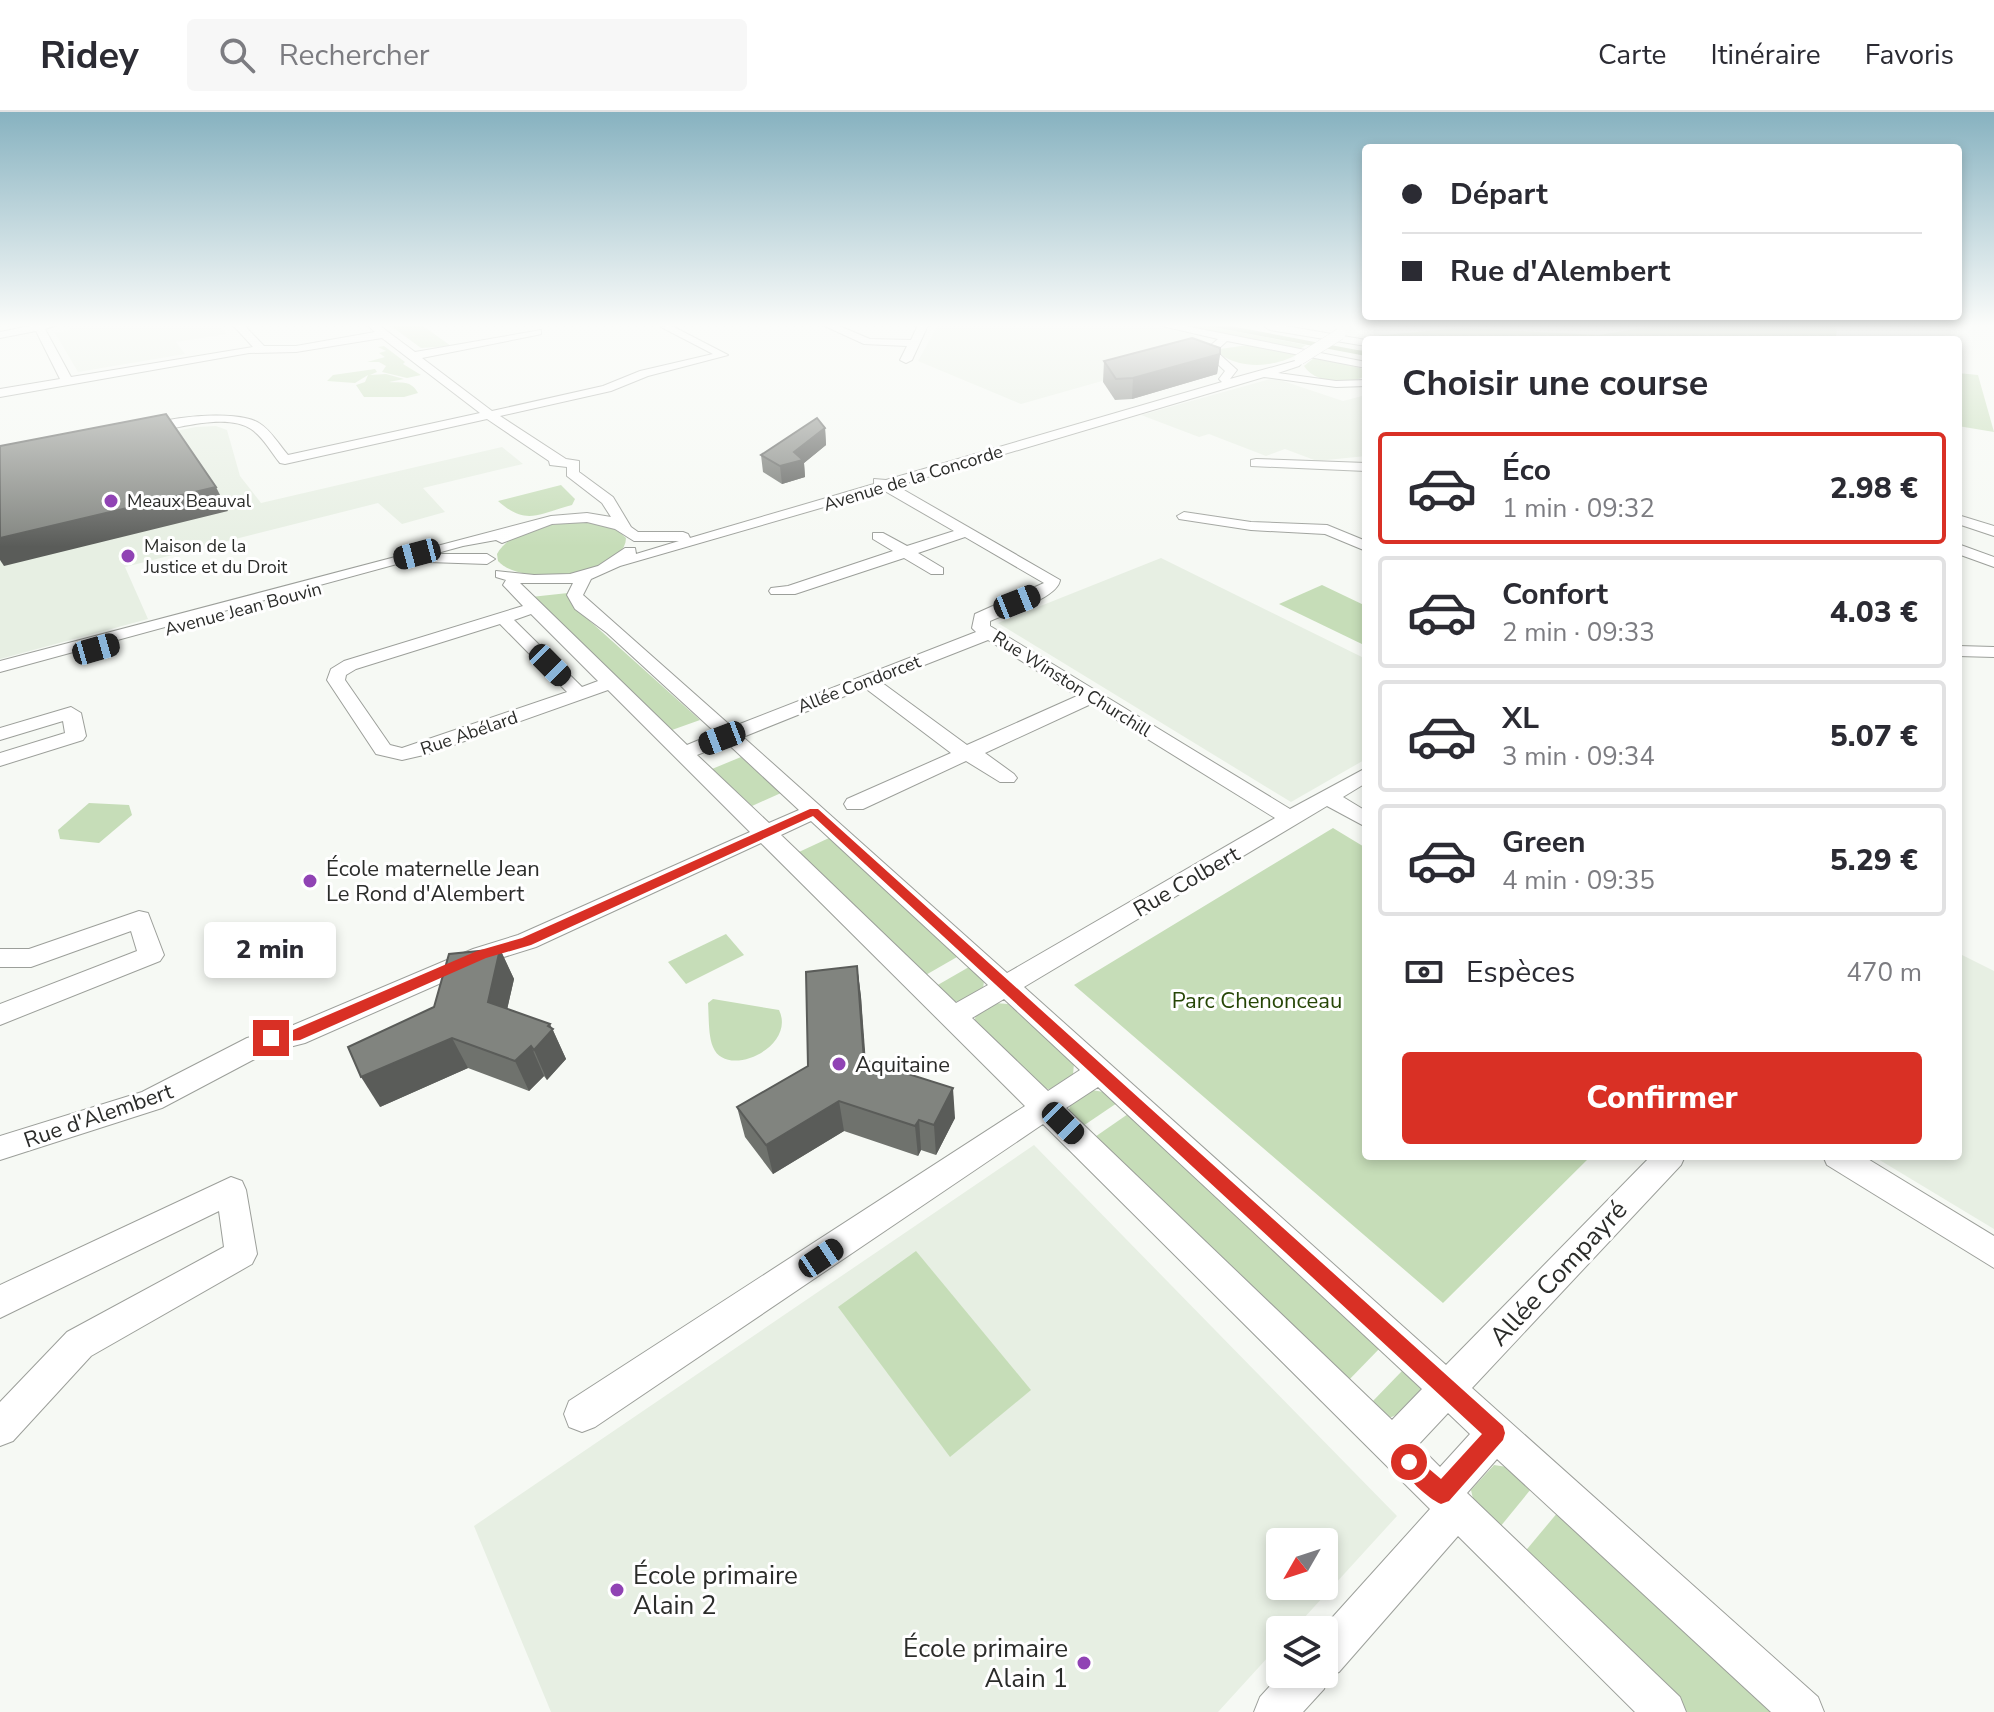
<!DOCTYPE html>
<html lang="fr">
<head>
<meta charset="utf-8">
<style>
  body { margin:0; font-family:"Nunito Sans",sans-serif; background:#f7f7f7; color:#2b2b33; height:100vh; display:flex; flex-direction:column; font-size:30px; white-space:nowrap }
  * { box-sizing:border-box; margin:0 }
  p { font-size:26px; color:#7c7c81 }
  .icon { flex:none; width:44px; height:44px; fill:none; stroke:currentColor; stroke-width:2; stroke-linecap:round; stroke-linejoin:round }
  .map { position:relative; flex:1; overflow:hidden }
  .sheet { position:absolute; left:1362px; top:224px; width:600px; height:824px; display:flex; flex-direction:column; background:#fff; border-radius:8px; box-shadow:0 4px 12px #0003 }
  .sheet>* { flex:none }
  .guide { position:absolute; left:1362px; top:32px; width:600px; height:176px; border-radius:8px; box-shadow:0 4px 12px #0003; display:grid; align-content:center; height:176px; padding:0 40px; background:#fff }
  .needle { width:52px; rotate:231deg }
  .tools { position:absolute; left:1266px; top:1416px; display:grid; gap:16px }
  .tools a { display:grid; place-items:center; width:72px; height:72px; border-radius:8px; background:#fff; box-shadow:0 4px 12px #0003; font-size:40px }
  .end { position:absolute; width:36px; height:36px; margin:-18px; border:10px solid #d93025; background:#fff; box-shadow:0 0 0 4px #fff }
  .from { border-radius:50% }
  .bubble { position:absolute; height:56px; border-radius:8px; background:#fff; box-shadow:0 4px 12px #0003; font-size:26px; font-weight:800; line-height:56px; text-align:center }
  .car { position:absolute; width:24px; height:48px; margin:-24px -12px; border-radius:10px; box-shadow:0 0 6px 2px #0007; background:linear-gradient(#222 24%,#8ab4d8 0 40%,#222 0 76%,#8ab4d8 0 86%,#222 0) }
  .guide b { display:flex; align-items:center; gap:28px; height:76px; font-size:30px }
  .guide b+b { border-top:2px solid #e1e1e2 }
  .guide i { width:20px; height:20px; background:#2b2b33 }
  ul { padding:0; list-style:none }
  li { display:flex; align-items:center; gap:24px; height:112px; margin:0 16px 12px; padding:0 24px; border:4px solid #e1e1e2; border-radius:8px }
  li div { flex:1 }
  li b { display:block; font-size:30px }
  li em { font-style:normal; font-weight:800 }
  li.on { border-color:#d93025 }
  li>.icon { width:72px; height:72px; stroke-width:1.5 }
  h2 { padding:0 40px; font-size:36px; line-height:96px }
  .pay { display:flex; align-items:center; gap:20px; height:88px; padding:0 40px; font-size:30px }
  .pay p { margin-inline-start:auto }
  .action { display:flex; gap:16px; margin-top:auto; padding:16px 40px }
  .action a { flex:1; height:92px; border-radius:8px; background:#d93025; color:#fff; font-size:32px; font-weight:800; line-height:92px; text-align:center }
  header { display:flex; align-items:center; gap:48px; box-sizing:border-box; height:112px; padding:0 40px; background:#fff; border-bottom:2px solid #e1e1e2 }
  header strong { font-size:38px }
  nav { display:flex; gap:44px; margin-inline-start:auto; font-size:28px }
  .search { width:560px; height:72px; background:#f7f7f7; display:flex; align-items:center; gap:20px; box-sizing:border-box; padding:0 28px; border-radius:8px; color:#7c7c81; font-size:30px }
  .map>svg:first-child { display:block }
  .built { fill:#e7efe3; fill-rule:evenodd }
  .green { fill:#c6ddb8 }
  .water { fill:#95ae84 }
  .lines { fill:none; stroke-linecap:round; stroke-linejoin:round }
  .minor-casing { stroke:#9c9f9a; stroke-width:2 }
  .minor { fill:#fff; fill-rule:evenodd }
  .minor-bridge-casing { stroke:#9c9f9a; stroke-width:12; stroke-linecap:butt }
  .minor-bridge { stroke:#fff; stroke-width:11 }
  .wall { fill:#6f726d }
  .shaded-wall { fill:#5a5c59 }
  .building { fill:#81847f; stroke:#5a5c59; stroke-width:2 }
  .route { fill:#d93025 }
  .poi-dot { fill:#9043b4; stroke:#fff; stroke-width:3 }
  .labels { text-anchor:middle; stroke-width:6; stroke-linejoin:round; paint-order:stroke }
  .far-street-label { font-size:18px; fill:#2b2c2a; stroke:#fff }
  .far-poi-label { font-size:18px; fill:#2b2c2a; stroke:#fff; text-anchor:start }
  .poi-label { font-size:22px; fill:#2b2c2a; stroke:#fff; text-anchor:start }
  .street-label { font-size:22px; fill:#2b2c2a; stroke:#fff }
  .park-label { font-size:22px; fill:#264606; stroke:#fff }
  .near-street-label { font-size:26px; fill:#2b2c2a; stroke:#fff }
  .near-poi-label { font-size:26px; fill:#2b2c2a; stroke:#fff; text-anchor:start }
</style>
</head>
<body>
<header>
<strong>Ridey</strong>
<div class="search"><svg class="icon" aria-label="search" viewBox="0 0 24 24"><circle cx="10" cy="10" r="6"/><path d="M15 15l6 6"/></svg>Rechercher</div>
<nav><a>Carte</a><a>Itinéraire</a><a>Favoris</a></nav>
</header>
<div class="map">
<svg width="1994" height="1600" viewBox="0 0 1994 1600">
  <rect width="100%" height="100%" fill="#f6f9f4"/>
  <g class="built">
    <path d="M 66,211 L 217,211 L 227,222 L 176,230 L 185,242 L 78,260 L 55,221 L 70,218 Z"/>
    <path d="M 939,211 L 1139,211 L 1190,222 L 1204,228 L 1197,235 L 1197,242 L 1021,292 L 918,249 Z"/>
    <path d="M 1274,266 L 1343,289 L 1366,283 L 1366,344 L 1317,349 L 1285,337 L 1266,344 L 1209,322 L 1199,325 L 1141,303 Z"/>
    <path d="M 216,314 L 227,318 L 240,364 L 261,391 L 502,335 L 523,352 L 423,376 L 445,400 L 402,412 L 378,391 L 125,455 L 148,507 L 0,547 L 0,354 L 196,315 Z"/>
    <path d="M 1161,446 L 1366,547 L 1366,647 L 1291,690 L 998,511 Z"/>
    <path d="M 1958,841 L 1994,859 L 1994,1117 L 1873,1044 L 1958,1044 Z"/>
    <path d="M 1034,1033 L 1397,1404 L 1293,1518 L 1280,1518 L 1280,1532 L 1218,1600 L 551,1600 L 474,1414 ZM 1280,1430 L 1324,1430 L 1324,1474 L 1280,1474 Z"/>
  </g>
  <g class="green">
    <path d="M 387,211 L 419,211 L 451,234 L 421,236 Z"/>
    <path d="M 1163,211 L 1192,211 L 1306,233 L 1300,237 Z"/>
    <path d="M 1672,211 L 1831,211 L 1837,219 L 1835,228 L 1375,228 L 1363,225 L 1460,216 L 1599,223 Z"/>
    <path d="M 1248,233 L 1298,242 C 1273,256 1242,257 1219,242 L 1220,237 Z"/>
    <path d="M 384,234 L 405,250 L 403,252 L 421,263 L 407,266 L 382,260 L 386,254 L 379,250 L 367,250 L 385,245 L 379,241 L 386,239 L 378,235 Z"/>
    <path d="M 1315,245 L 1360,256 L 1365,258 L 1366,264 C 1349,273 1315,272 1304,254 Z"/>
    <path d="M 375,257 L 377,260 L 370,263 L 386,262 L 404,267 L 389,270 C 402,271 411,268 418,281 L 404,285 L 364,285 L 356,273 L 365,270 L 368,263 L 355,271 L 327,269 L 333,263 Z"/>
    <path d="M 1958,261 L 1978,263 L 1994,320 L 1958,314 Z"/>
    <path d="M 561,373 L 575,387 L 572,393 C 538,402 526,414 498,389 Z"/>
    <path d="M 591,410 L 615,416 L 626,426 C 625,465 520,475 498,449 L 497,442 C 511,415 564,409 591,410 Z"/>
    <path d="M 1322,473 L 1366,494 L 1366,534 L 1279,492 Z"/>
    <path d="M 568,481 L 572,493 L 700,608 L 672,618 L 531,485 Z"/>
    <path d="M 741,645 L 781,681 L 752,694 L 712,657 Z"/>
    <path d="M 89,691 L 129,693 L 132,703 L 99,731 L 60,727 L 58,718 Z"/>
    <path d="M 1333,716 L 1366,736 L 1366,1044 L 1591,1044 L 1443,1191 L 1074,873 Z"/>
    <path d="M 829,726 L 957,845 L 924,864 L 799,740 Z"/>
    <path d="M 726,822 L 744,843 L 686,872 L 668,850 Z"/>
    <path d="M 969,855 L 984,869 L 983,877 L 963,889 L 953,890 L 936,874 Z"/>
    <path d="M 713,887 L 779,898 C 797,935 726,968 713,935 C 708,923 709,904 708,891 Z"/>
    <path d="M 995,891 L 1008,892 L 1074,951 L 1073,963 L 1052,978 L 1041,975 L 974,912 L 976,902 Z"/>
    <path d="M 1091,978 L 1104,980 L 1117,991 L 1083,1014 L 1068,1000 L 1071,992 Z"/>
    <path d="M 1128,1002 L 1380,1236 L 1345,1272 L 1092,1027 Z"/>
    <path d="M 916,1139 L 1031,1278 L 950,1345 L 838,1195 Z"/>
    <path d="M 1402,1259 L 1422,1276 C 1416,1290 1403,1302 1388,1306 L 1372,1290 Z"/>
    <path d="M 1494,1353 L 1507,1355 L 1531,1377 L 1500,1415 L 1474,1391 L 1471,1378 Z"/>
    <path d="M 1558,1400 L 1776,1600 L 1687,1600 L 1523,1442 Z"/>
  </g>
  <path class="water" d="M 1192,211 L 1215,211 L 1357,238 L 1366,239 L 1366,244 Z"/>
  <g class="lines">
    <defs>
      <g id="minor">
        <path d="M 45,211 L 57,213 L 45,217 L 71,265 L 253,235 L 231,211 L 242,211 L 264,234 L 296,234 L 375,220 L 367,213 L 376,211 L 415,240 L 541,218 L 541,222 L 537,223 L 422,246 L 492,299 L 603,274 L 640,259 L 713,242 L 661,215 L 670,213 L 728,243 L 648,264 L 611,279 L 500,304 L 566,347 L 579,349 L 579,360 L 613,385 L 631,415 L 638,420 L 683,420 L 688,422 L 690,426 L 874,372 L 874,367 L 886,368 L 1222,270 L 1219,267 L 1225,259 L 1204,239 L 1218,227 L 1149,211 L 1170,211 L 1366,250 L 1366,256 L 1227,229 L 1216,239 L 1237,258 L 1230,267 L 1295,249 L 1301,252 L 1299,254 L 1278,261 L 1336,269 L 1366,268 L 1366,274 L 1336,275 L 1264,265 L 897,374 L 1060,468 C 1058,486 1007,501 990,509 L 990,514 L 1290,697 L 1366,656 L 1366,671 L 1343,685 L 1366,699 L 1366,715 L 1327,694 L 1024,875 L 1446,1253 L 1651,1044 L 1685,1044 L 1681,1053 L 1472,1276 L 1818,1585 L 1824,1600 L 1771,1600 L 1497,1347 L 1467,1381 L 1680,1585 L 1686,1600 L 1635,1600 L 1458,1424 L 1339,1560 L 1329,1564 L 1324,1577 L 1303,1600 L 1254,1600 L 1260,1585 L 1281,1562 L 1324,1562 L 1324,1518 L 1321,1518 L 1430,1397 L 1043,1012 L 595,1315 L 582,1320 L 569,1315 L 564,1302 L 569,1289 L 1025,994 L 761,731 L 536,835 L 491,849 L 305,931 L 266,941 L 162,996 L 0,1048 L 0,1024 L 142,980 L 247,926 L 291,914 L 473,837 L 518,823 L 750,720 L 608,578 L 428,642 L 402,648 L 376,642 L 327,568 L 331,557 L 344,549 L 523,494 L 503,473 L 506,468 L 496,465 L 496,459 L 534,463 L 570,462 L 598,454 L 625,436 L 635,436 L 636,442 L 679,429 L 634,429 L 615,417 L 587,410 L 552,412 L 502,431 L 496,428 L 463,434 L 0,560 L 0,549 L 551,404 L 587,401 L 611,405 L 602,391 L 567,364 L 567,355 L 550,353 L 549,349 L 487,307 L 285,352 L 280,351 C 271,340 263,325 251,317 C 227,300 171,317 144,323 L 138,319 C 158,304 237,297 259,311 C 271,318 279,333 288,343 L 480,301 L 382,226 L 296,240 L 249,241 L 0,285 L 0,277 L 60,267 L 36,219 L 0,226 L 0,220 ZM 883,378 L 954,419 L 907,434 L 883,421 L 873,421 L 873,427 L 893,439 L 788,474 L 771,476 L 769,479 L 771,482 L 795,482 L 904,446 L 931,462 L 943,462 L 943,456 L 918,441 L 965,425 L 1044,471 L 975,502 L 972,516 L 976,520 L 732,615 L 583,483 L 591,467 L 620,454 ZM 520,471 L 573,471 L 567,483 L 575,497 L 607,521 L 716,621 L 687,633 ZM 531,502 L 598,569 L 582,575 L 514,508 ZM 500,512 L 567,580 L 402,636 L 390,633 L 345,568 L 346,563 L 356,557 ZM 988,528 L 1077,584 L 967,633 L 881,570 ZM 865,576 L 951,641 L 847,687 L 844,692 L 847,697 L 863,697 L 966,649 L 1000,670 L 1014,670 L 1017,666 L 1014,662 L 985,641 L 1091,592 L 1275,706 L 1007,861 L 743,625 ZM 727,631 L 799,698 L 769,711 L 697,643 ZM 811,709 L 988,873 L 956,891 L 781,723 ZM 1004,887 L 1080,958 L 1048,979 L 972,906 ZM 1098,975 L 1422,1277 L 1392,1308 L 1066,996 ZM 1448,1301 L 1470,1322 L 1440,1355 L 1418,1333 Z"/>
        <path d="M 818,211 L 832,211 L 870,227 L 911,228 L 919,211 L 929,211 L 912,248 L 906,251 L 900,248 L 907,234 L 864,232 Z"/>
        <path d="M 1268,211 L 1366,228 L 1366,234 L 1270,218 L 1265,215 Z"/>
        <path d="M 1256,347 L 1366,351 L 1366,359 L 1251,354 L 1251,348 Z"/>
        <path d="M 1184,400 L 1251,410 L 1327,413 L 1366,429 L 1366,439 L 1325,422 L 1251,418 L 1179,407 L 1177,404 Z"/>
        <path d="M 1958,403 L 1994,414 L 1994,424 L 1958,412 Z"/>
        <path d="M 1958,432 L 1994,445 L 1994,455 L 1958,442 Z"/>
        <path d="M 435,442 L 487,442 L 495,447 L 487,452 L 429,450 L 427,447 Z"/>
        <path d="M 1958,534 L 1994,535 L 1994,545 L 1958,544 Z"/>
        <path d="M 71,595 L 81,601 L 86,624 L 83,628 L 0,654 L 0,641 L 65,621 L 63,609 L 0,628 L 0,616 Z"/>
        <path d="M 139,799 L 148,801 L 164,843 L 160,849 L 0,913 L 0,892 L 137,839 L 131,819 L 31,855 L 0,855 L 0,837 L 29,837 Z"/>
        <path d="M 1823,1044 L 1863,1044 L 1994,1124 L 1994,1156 L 1827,1053 Z"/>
        <path d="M 231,1065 L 242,1069 L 246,1078 L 257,1142 L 252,1152 L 91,1244 L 13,1329 L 0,1334 L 0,1290 L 67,1220 L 224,1135 L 219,1099 L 0,1206 L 0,1173 Z"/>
      </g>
    </defs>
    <use href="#minor" class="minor-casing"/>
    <use href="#minor" class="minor"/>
    <defs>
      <path id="minor-bridge" d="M 1300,247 L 1340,222"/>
    </defs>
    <use href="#minor-bridge" class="minor-bridge-casing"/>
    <use href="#minor-bridge" class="minor-bridge"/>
  </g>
  <g class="wall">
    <path d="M 1220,242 L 1217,262 L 1132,287 L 1115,288 L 1103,270 L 1104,249 Z"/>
    <path d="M 825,316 L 826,333 L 804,351 L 805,365 L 782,372 L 763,360 L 761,343 Z"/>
    <path d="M 500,837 L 514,867 L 507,897 L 552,916 L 566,947 L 547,968 L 544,964 L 529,979 L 468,956 L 380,995 Z"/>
    <path d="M 857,854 L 861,885 L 865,949 L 955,1006 L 936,1043 L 921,1038 L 918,1044 L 844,1019 L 773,1062 L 745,1025 L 737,995 L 808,954 Z"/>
  </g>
  <g class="shaded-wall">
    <path d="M 1220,242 L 1217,262 L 1132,287 L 1133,266 Z"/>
    <path d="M 825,316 L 826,333 L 804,351 L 805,365 L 782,372 L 780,354 L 794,340 Z"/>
    <path d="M 216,375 L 228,399 L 4,454 L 0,448 L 0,426 Z"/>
    <path d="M 500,837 L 514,867 L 502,920 L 488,890 Z"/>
    <path d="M 857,854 L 861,885 L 868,978 L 864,948 Z"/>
    <path d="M 550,912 L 566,947 L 547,968 L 534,938 Z"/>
    <path d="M 452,926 L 468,956 L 380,995 L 361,965 Z"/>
    <path d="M 531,934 L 544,964 L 529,979 L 515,949 Z"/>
    <path d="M 953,976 L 955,1006 L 936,1043 L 934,1013 Z"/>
    <path d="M 839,989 L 844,1019 L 773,1062 L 766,1033 Z"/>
    <path d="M 919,1008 L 921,1038 L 918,1044 L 915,1014 Z"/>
  </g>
  <g class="building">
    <path d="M 1192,226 L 1220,236 L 1220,242 L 1133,266 L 1116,267 L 1104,249 Z"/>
    <path d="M 166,302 L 216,375 L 0,426 L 0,334 Z"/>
    <path d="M 817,306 L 825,316 L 794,340 L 803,348 L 780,354 L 761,343 Z"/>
    <path d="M 500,837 L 488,890 L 550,912 L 548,914 L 553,917 L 534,938 L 531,934 L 515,949 L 452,926 L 361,965 L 348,935 L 434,895 L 449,842 Z"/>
    <path d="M 857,854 L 864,948 L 953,976 L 934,1013 L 919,1008 L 915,1014 L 839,989 L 766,1033 L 737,995 L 808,954 L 806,860 Z"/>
  </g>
  <linearGradient id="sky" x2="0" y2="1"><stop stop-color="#87b2c0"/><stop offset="0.49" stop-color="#fbfcfa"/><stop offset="1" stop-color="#fbfcfa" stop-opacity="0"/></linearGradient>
  <rect width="1994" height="435" fill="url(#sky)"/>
  <path class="route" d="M 810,697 L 818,697 L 1503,1314 L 1505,1321 L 1503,1328 L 1449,1389 L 1441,1392 C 1427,1386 1405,1365 1399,1350 L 1402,1343 L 1409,1340 L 1441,1367 L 1482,1322 L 813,704 L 531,833 L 486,846 L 300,928 L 271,931 L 263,926 L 271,920 L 293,918 L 477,839 L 522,826 Z"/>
  <g class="poi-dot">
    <circle cx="111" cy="389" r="8"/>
    <circle cx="128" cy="444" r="8"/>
    <circle cx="310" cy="769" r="8"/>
    <circle cx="839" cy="952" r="8"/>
    <circle cx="617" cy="1478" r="8"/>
    <circle cx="1084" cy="1551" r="8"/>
  </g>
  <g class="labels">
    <g class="far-street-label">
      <text transform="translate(913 366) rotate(-17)" y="6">Avenue de la Concorde</text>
      <text transform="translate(243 497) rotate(-15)" y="6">Avenue Jean Bouvin</text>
      <text transform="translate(859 572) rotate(-21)" y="6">Allée Condorcet</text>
      <text transform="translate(1072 572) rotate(32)" y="6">Rue Winston Churchill</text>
      <text transform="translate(469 621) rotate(-19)" y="6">Rue Abélard</text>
    </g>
    <g class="far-poi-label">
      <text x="127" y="395">Meaux Beauval</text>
      <text x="144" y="440">Maison de la<tspan x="144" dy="21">Justice et du Droit</tspan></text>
    </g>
    <g class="poi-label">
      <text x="326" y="764">École maternelle Jean<tspan x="326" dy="25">Le Rond d'Alembert</tspan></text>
      <text x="855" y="960">Aquitaine</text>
    </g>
    <g class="street-label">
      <text transform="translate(1186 769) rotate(-30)" y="8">Rue Colbert</text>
      <text transform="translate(98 1003) rotate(-19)" y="8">Rue d'Alembert</text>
    </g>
    <g class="park-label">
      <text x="1257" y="896">Parc Chenonceau</text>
    </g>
    <g class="near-street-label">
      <text transform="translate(1558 1161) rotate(-47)" y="9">Allée Compayré</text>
    </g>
    <g class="near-poi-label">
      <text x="633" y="1472">École primaire<tspan x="633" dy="30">Alain 2</tspan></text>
      <text x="1068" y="1545" text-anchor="end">École primaire<tspan x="1068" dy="30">Alain 1</tspan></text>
    </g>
  </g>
</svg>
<div class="tools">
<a><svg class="needle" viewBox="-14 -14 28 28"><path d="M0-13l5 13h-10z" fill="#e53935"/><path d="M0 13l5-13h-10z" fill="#7c7c81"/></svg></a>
<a><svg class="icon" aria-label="layers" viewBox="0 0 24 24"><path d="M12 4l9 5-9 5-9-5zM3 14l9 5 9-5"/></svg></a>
</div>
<i class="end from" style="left:1409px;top:1350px"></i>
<i class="end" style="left:271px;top:926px"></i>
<div class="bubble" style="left:204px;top:810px;width:132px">2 min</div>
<i class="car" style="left:417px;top:442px;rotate:255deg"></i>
<i class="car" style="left:1017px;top:490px;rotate:68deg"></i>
<i class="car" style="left:96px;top:537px;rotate:74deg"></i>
<i class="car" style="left:550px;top:553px;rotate:135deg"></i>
<i class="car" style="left:722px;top:626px;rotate:249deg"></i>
<i class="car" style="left:1063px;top:1011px;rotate:135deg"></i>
<i class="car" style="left:821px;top:1146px;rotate:56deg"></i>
<div class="guide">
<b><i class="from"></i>Départ</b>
<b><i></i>Rue d'Alembert</b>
</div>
<section class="sheet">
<h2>Choisir une course</h2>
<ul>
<li class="on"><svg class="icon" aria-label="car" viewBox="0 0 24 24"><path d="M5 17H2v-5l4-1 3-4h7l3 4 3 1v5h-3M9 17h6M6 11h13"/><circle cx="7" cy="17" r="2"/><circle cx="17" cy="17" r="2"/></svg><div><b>Éco</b><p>1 min · 09:32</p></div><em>2.98 €</em></li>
<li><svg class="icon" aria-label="car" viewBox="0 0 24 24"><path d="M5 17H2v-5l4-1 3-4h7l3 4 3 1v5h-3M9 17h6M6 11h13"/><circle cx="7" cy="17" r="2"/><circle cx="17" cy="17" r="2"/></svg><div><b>Confort</b><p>2 min · 09:33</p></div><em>4.03 €</em></li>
<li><svg class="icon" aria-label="car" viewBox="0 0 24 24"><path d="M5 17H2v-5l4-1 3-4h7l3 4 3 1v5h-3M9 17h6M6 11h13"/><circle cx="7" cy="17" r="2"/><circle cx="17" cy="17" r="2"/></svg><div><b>XL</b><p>3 min · 09:34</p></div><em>5.07 €</em></li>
<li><svg class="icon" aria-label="car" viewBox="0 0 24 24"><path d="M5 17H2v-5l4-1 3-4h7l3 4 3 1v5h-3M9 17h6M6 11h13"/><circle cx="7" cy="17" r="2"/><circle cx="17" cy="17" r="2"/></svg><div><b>Green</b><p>4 min · 09:35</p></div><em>5.29 €</em></li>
</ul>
<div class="pay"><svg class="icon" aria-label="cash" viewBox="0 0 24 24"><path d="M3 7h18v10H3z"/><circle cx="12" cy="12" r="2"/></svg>Espèces<p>470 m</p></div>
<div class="action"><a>Confirmer</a></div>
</section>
</div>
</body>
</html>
